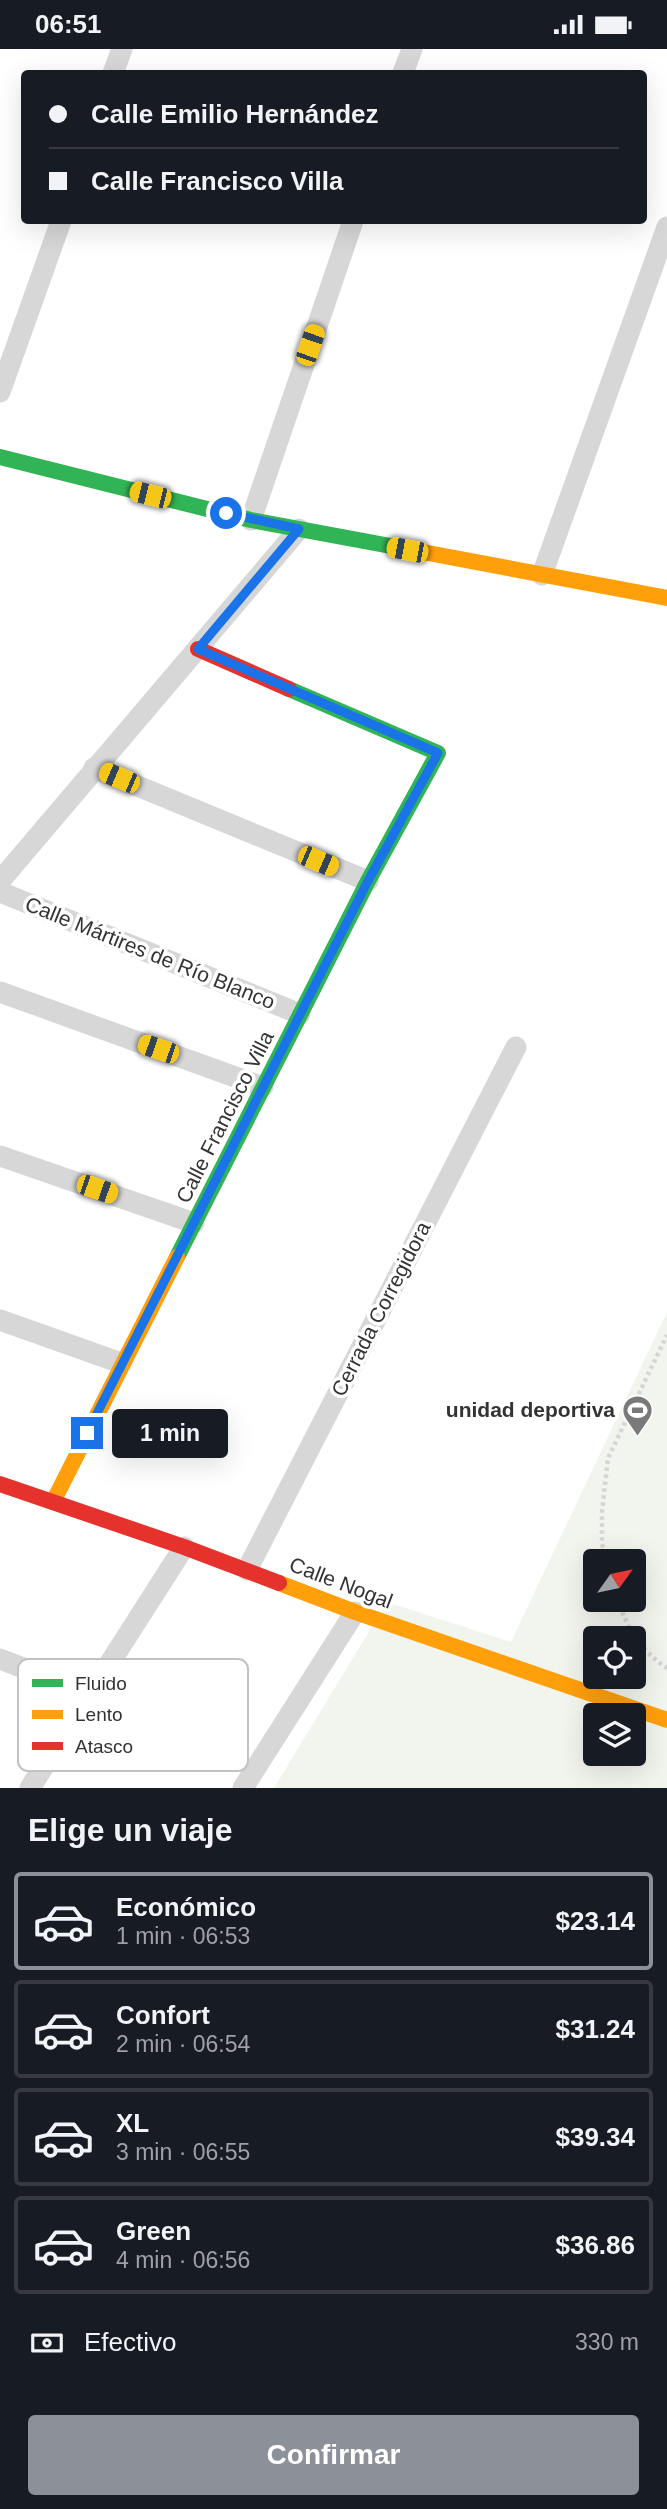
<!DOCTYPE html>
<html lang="es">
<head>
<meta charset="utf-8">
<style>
  body { margin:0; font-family:Helvetica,sans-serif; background:#20242c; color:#f1f3f6; height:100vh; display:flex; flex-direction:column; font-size:26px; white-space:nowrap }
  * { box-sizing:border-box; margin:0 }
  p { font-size:23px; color:#9ea1a6 }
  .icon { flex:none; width:38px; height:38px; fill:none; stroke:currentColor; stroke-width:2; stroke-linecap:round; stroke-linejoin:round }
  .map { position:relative; height:1739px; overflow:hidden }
  .details { display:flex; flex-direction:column; background:#171b24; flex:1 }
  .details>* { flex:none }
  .hud { position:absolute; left:21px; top:21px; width:626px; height:154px; border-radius:7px; box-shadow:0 7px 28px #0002; display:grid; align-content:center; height:154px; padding:0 28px; background:#171b24 }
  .needle { width:46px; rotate:57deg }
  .controls { position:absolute; left:583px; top:1500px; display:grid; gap:14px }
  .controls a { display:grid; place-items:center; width:63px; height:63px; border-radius:7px; background:#171b24; box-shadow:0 7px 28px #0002; font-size:35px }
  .end { position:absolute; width:32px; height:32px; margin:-16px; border:9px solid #1a73e8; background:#fff; box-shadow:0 0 0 4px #fff }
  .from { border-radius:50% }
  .bubble { position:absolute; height:49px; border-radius:7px; background:#171b24; box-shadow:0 7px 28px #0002; font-size:23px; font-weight:700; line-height:49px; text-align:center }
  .car { position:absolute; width:21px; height:42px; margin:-21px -10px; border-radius:9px; box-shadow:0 0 5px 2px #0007; background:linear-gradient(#f5c518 24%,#345 0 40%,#f5c518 0 76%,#345 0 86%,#f5c518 0) }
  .hud b { display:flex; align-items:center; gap:24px; height:66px; font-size:26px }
  .hud b+b { border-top:2px solid #363941 }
  .hud i { width:18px; height:18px; background:#f1f3f6 }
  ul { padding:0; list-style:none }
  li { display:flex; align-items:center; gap:21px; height:98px; margin:0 14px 10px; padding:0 14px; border:4px solid #363941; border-radius:7px }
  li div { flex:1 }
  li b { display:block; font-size:26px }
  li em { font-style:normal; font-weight:700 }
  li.on { border-color:#8c9099 }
  li>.icon { width:63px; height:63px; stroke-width:1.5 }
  h2 { padding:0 28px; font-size:32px; line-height:84px }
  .pay { display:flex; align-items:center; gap:18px; height:77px; padding:0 28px; font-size:26px }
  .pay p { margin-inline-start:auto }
  .primary-button { display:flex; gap:14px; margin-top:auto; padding:14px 28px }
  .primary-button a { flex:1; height:80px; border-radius:7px; background:#8c9099; color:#fff; font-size:28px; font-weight:700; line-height:80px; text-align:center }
  .status { display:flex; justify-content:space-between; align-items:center; height:49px; padding:0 35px; background:#171b24; direction:ltr }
  .status svg { height:19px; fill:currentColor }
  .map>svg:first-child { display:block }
  .pitch { fill:#f1f5ed; fill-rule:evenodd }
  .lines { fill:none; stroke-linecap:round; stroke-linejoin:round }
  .path { stroke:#d6d6d6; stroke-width:4.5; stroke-dasharray:3.5 3.5; stroke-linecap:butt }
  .street { stroke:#d7d7d7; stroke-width:21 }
  .fast { stroke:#30b455; stroke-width:16 }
  .slow { stroke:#ff9f0a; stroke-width:16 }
  .jam { stroke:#e5322d; stroke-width:16 }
  .route { stroke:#1a73e8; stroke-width:9 }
  .labels { text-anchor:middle; stroke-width:7; stroke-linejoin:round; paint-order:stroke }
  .street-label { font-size:21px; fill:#333; stroke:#fff }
  .poi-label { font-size:21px; font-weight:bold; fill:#333; stroke:#fff; text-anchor:end }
  .key { fill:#fff; stroke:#c2c2c2; stroke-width:2 }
  .key-label { font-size:19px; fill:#333 }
</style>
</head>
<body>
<div class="status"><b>06:51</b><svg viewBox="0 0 49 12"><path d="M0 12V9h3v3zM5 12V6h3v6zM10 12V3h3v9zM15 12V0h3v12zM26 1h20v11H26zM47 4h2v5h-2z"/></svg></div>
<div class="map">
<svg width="667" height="1739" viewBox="0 0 667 1739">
  <rect width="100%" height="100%" fill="#fff"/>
  <path class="pitch" d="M 667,1263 L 667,1739 L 274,1739 L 387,1553 L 511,1593 ZM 595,1512 L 634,1512 L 634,1550 L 595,1550 ZM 595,1589 L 634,1589 L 634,1628 L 595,1628 ZM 595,1666 L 634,1666 L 634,1704 L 595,1704 Z"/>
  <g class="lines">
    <g class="path">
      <path d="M 607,1512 L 602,1495 L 602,1463 L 608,1409 L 667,1286"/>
      <path d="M 617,1550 C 628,1580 641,1602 667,1619"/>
    </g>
    <g class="street">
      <path d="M 113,24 L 122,0"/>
      <path d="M 403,24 L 412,0"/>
      <path d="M 0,343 L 61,172"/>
      <path d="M 251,471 L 353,172"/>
      <path d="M 542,526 L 667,178"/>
      <path d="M 94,719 L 368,832"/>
      <path d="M 0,832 L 299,480"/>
      <path d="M 0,843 L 300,965"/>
      <path d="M 0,943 L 263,1038"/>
      <path d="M 0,1107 L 194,1174"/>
      <path d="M 0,1271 L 121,1314"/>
      <path d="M 247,1521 L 516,998"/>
      <path d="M 0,1610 L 89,1644"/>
      <path d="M 30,1739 L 184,1498"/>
      <path d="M 243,1739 L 355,1563"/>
    </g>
    <g class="fast">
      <path d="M 0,408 L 251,471 L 396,498"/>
      <path d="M 177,1208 L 368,832 L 438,704 L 289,640"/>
    </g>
    <g class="slow">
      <path d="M 396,498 L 667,549"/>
      <path d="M 53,1453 L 177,1208"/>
      <path d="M 279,1534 L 355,1563 L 667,1671"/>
    </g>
    <g class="jam">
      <path d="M 198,600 L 289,640"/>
      <path d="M 0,1435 L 184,1498 L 279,1534"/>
    </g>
  </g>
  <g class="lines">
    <path class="route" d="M 87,1384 L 368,832 L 438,704 L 198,600 L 299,480 L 226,464"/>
  </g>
  <defs>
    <symbol id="stadium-pin" viewBox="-11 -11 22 30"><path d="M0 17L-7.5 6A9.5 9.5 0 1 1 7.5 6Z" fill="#7a7a7a" stroke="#fff"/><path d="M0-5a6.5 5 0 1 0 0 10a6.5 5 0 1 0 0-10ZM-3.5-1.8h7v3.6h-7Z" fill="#fff"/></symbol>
  </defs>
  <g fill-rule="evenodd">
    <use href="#stadium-pin" x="620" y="1344" width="35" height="47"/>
  </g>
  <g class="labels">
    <g class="street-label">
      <text transform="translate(150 904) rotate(22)" y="7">Calle Mártires de Río Blanco</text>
      <text transform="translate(225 1068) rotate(-63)" y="7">Calle Francisco Villa</text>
      <text transform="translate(381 1260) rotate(-63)" y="7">Cerrada Corregidora</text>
      <text transform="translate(341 1534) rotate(21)" y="7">Calle Nogal</text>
    </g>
    <g class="poi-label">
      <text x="615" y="1368">unidad deportiva</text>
    </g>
  </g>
  <rect x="18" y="1610" width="230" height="112" rx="10" class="key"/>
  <rect x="32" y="1630" width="31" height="8" fill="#30b455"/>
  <rect x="32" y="1661" width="31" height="9" fill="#ff9f0a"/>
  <rect x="32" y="1693" width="31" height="8" fill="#e5322d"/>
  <g class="key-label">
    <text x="75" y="1641">Fluido</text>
    <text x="75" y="1672">Lento</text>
    <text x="75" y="1704">Atasco</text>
  </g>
</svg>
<div class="controls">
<a><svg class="needle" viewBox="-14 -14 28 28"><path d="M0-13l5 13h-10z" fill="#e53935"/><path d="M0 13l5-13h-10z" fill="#9ea1a6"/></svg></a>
<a><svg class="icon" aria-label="locate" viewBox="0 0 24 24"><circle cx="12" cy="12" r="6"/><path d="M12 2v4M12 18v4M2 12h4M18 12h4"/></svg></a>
<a><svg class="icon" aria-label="layers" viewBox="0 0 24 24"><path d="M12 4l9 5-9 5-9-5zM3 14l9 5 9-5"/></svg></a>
</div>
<i class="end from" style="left:226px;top:464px"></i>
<i class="end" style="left:87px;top:1384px"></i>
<div class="bubble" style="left:112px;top:1360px;width:116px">1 min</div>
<i class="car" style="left:310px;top:296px;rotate:19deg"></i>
<i class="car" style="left:150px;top:446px;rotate:284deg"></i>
<i class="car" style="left:407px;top:501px;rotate:281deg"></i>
<i class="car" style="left:119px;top:729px;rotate:293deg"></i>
<i class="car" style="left:318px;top:812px;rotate:113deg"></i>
<i class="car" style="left:158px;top:1000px;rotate:289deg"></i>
<i class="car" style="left:97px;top:1140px;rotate:109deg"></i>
<div class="hud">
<b><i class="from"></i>Calle Emilio Hernández</b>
<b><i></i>Calle Francisco Villa</b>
</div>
</div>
<section class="details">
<h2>Elige un viaje</h2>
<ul>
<li class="on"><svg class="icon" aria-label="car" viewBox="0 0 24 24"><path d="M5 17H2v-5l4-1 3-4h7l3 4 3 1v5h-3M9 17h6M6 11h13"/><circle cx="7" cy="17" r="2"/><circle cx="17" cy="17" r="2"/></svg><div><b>Económico</b><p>1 min · 06:53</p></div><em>$23.14</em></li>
<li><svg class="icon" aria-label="car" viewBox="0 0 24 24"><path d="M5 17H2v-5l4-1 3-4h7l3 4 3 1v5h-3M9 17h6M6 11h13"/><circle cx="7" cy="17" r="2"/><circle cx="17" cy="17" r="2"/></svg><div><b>Confort</b><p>2 min · 06:54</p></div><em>$31.24</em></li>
<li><svg class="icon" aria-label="car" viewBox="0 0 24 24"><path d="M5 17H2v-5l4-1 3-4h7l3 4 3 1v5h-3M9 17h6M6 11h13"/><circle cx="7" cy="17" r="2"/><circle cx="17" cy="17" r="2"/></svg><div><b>XL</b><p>3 min · 06:55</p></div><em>$39.34</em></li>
<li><svg class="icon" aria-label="car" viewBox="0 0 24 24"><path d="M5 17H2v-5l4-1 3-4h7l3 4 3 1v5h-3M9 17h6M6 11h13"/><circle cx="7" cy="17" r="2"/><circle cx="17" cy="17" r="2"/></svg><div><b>Green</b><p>4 min · 06:56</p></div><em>$36.86</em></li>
</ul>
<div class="pay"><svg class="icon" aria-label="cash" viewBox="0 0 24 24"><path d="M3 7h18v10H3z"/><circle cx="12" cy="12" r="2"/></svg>Efectivo<p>330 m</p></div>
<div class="primary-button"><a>Confirmar</a></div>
</section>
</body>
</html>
